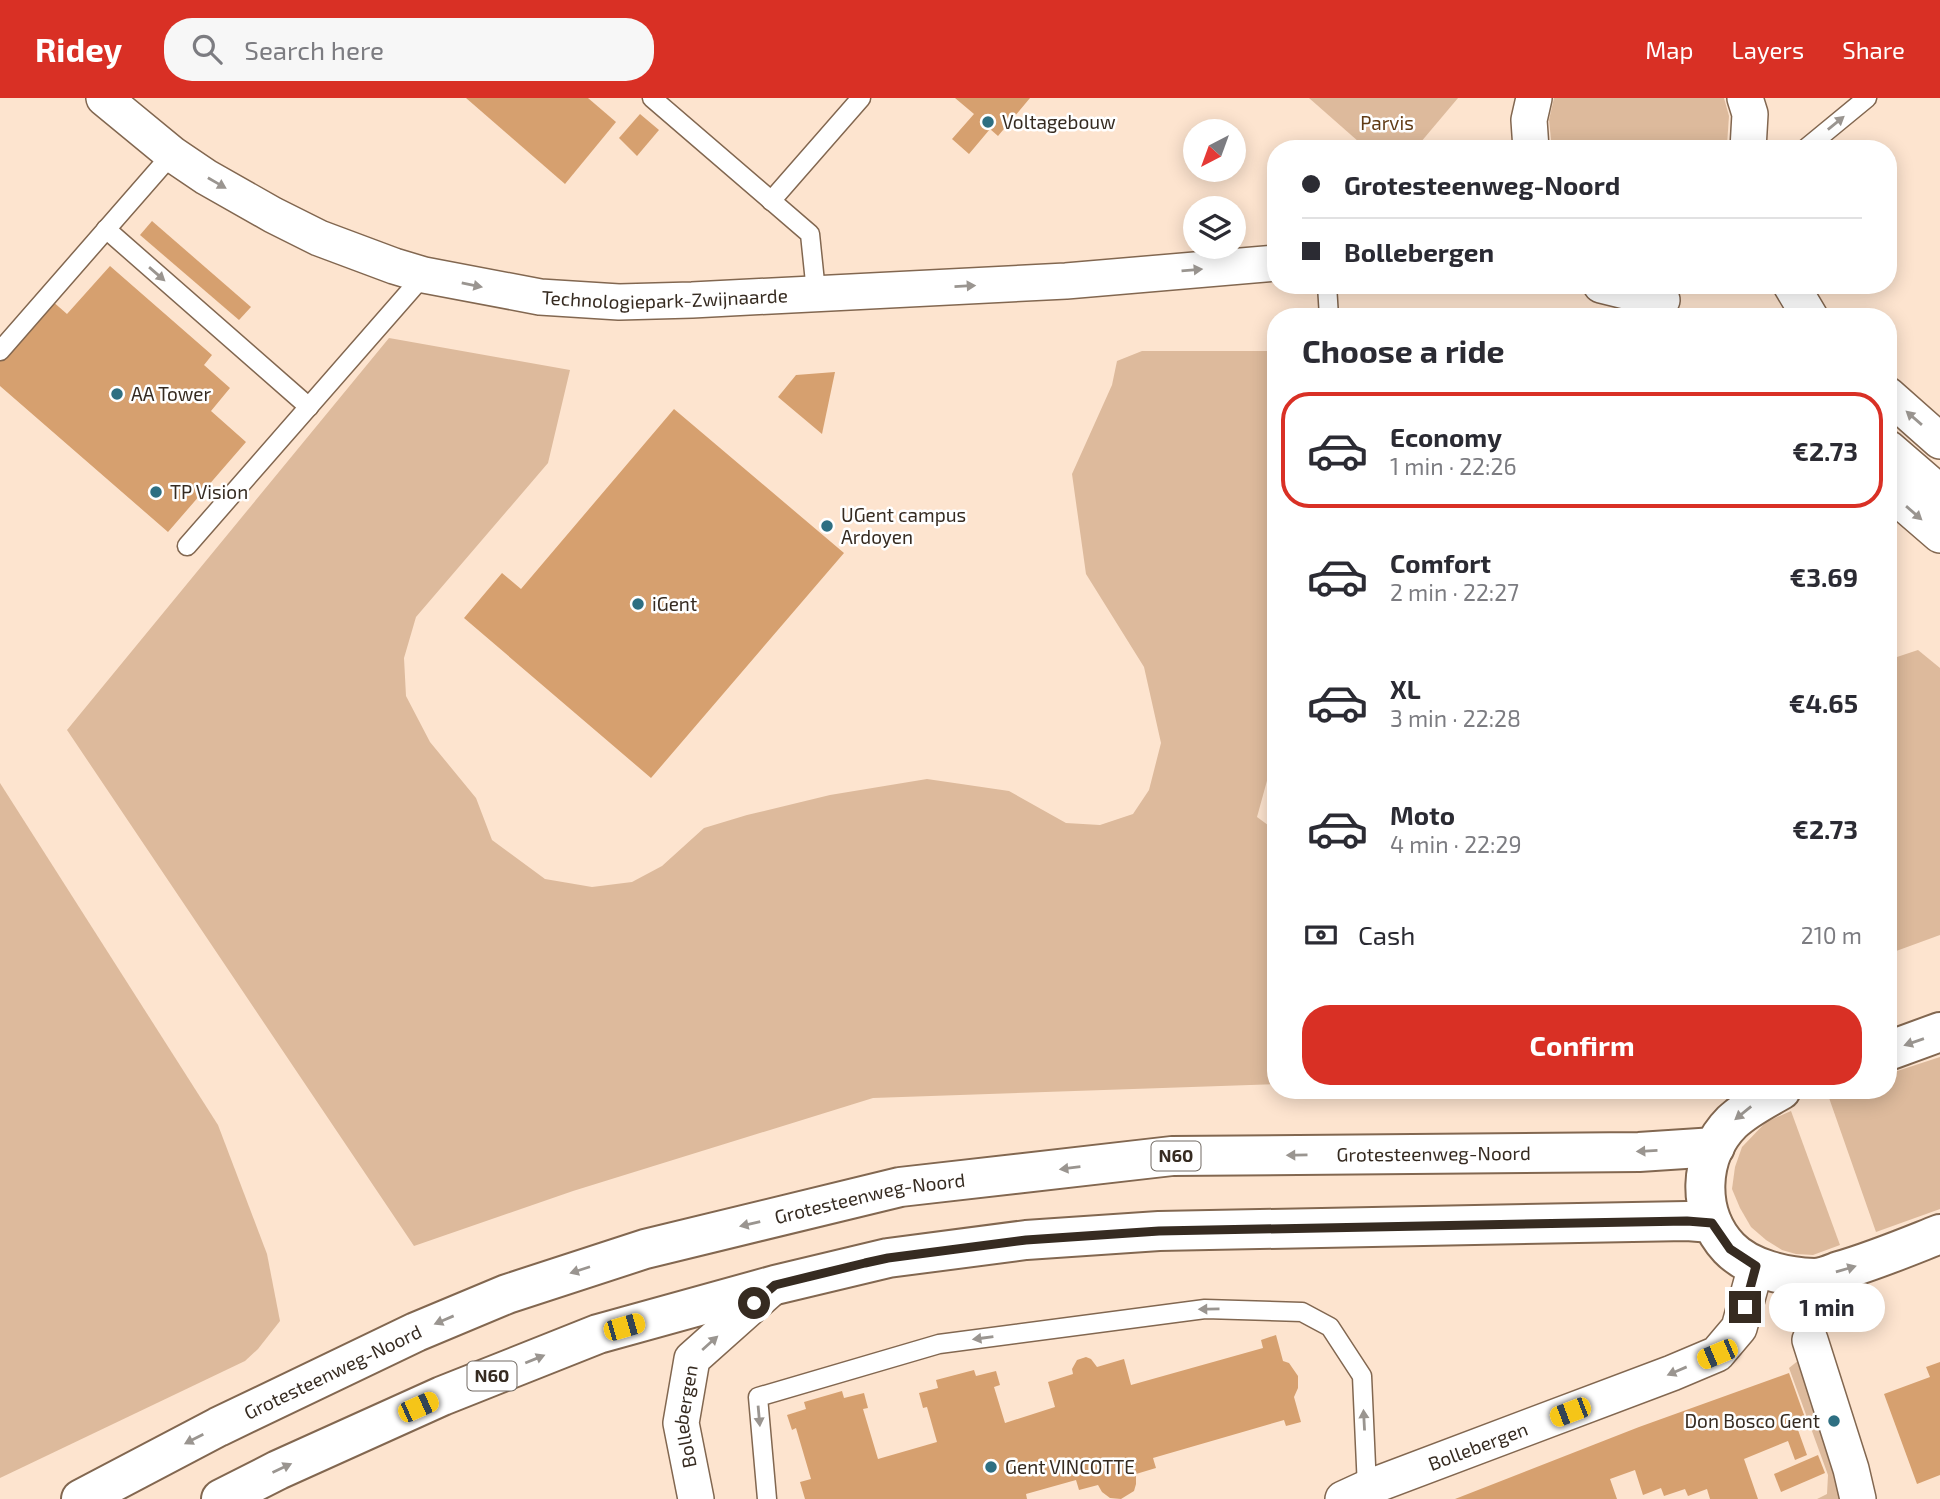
<!DOCTYPE html>
<html lang="en">
<head>
<meta charset="utf-8">
<style>
  body { margin:0; font-family:"Exo 2",sans-serif; background:#f7f7f7; color:#2b2b33; height:100vh; display:flex; flex-direction:column; font-size:26px; white-space:nowrap }
  * { box-sizing:border-box; margin:0 }
  p { font-size:23px; color:#7c7c81 }
  .icon { flex:none; width:38px; height:38px; fill:none; stroke:currentColor; stroke-width:2; stroke-linecap:round; stroke-linejoin:round }
  .map { position:relative; flex:1; overflow:hidden }
  .panel { position:absolute; left:1267px; top:210px; width:630px; height:791px; display:flex; flex-direction:column; background:#fff; border-radius:28px; box-shadow:0 4px 18px #0003 }
  .panel>* { flex:none }
  .hud { position:absolute; left:1267px; top:42px; width:630px; height:154px; border-radius:28px; box-shadow:0 4px 18px #0003; display:grid; align-content:center; height:154px; padding:0 35px; background:#fff }
  .needle { width:46px; rotate:221deg }
  .controls { position:absolute; left:1183px; top:21px; display:grid; gap:14px }
  .controls a { display:grid; place-items:center; width:63px; height:63px; border-radius:50%; background:#fff; box-shadow:0 4px 18px #0003; font-size:35px }
  .end { position:absolute; width:32px; height:32px; margin:-16px; border:9px solid #362b21; background:#fff; box-shadow:0 0 0 4px #fff }
  .from { border-radius:50% }
  .bubble { position:absolute; height:49px; border-radius:24px; background:#fff; box-shadow:0 4px 18px #0003; font-size:23px; font-weight:700; line-height:49px; text-align:center }
  .car { position:absolute; width:21px; height:42px; margin:-21px -10px; border-radius:9px; box-shadow:0 0 5px 2px #0007; background:linear-gradient(#f5c518 24%,#345 0 40%,#f5c518 0 76%,#345 0 86%,#f5c518 0) }
  .hud b { display:flex; align-items:center; gap:24px; height:66px; font-size:26px }
  .hud b+b { border-top:2px solid #e1e1e2 }
  .hud i { width:18px; height:18px; background:#2b2b33 }
  ul { padding:0; list-style:none }
  li { display:flex; align-items:center; gap:21px; height:116px; margin:0 14px 10px; padding:0 21px; border:4px solid transparent; border-radius:28px }
  li div { flex:1 }
  li b { display:block; font-size:26px }
  li em { font-style:normal; font-weight:700 }
  li.selected { border-color:#d93025 }
  li>.icon { width:63px; height:63px; stroke-width:1.5 }
  h2 { padding:0 35px; font-size:32px; line-height:84px }
  .pay { display:flex; align-items:center; gap:18px; height:77px; padding:0 35px; font-size:26px }
  .pay p { margin-inline-start:auto }
  .button { display:flex; gap:14px; margin-top:auto; padding:14px 35px }
  .button a { flex:1; height:80px; border-radius:28px; background:#d93025; color:#fff; font-size:28px; font-weight:700; line-height:80px; text-align:center }
  header { display:flex; align-items:center; gap:42px; box-sizing:border-box; height:98px; padding:0 35px; background:#d93025; color:#fff }
  header strong { font-size:33px }
  nav { display:flex; gap:38px; margin-inline-start:auto; font-size:24px }
  .search { width:490px; height:63px; background:#f7f7f7; display:flex; align-items:center; gap:18px; box-sizing:border-box; padding:0 24px; border-radius:28px; color:#7c7c81; font-size:26px }
  .map>svg:first-child { display:block }
  .green { fill:#ddba9c }
  .building { fill:#d6a06f }
  .lines { fill:none; stroke-linecap:round; stroke-linejoin:round }
  .lane-casing { stroke:#826750; stroke-width:21 }
  .street-casing { stroke:#826750; stroke-width:38 }
  .highway-casing { stroke:#826750; stroke-width:42 }
  .lane { stroke:#fff; stroke-width:18 }
  .street { stroke:#fff; stroke-width:35 }
  .highway { stroke:#fff; stroke-width:38 }
  .oneway { fill:#9a9590 }
  .route { stroke:#362b21; stroke-width:9 }
  .poi-dot { fill:#2e6f82; stroke:#fff; stroke-width:2.5 }
  .labels { text-anchor:middle; stroke-width:5; stroke-linejoin:round; paint-order:stroke }
  .shield { fill:#fff; stroke:#726b64; stroke-width:2 }
  .shield-label { font-size:18px; font-weight:bold; fill:#362b21 }
  .poi-label { font-size:19px; fill:#362b21; stroke:#fff; text-anchor:start }
  .park-label { font-size:19px; fill:#603b15; stroke:#fff }
  .street-label { font-size:19px; fill:#362b21; stroke:#fff }
</style>
</head>
<body>
<header>
<strong>Ridey</strong>
<div class="search"><svg class="icon" aria-label="search" viewBox="0 0 24 24"><circle cx="10" cy="10" r="6"/><path d="M15 15l6 6"/></svg>Search here</div>
<nav><a>Map</a><a>Layers</a><a>Share</a></nav>
</header>
<div class="map">
<svg width="1940" height="1401" viewBox="0 0 1940 1401">
  <rect width="100%" height="100%" fill="#fde4cf"/>
  <g class="green">
    <path d="M 1309,0 L 1458,0 L 1415,51 L 1367,51 Z"/>
    <path d="M 1554,0 L 1724,0 L 1729,18 L 1727,47 L 1726,51 L 1552,51 L 1549,22 Z"/>
    <path d="M 389,240 L 570,272 L 548,365 L 416,519 L 404,560 L 406,598 L 430,644 L 476,700 L 492,742 L 545,781 L 592,789 L 632,784 L 662,768 L 704,730 L 747,717 L 830,697 L 927,681 L 1009,693 L 1066,725 L 1100,727 L 1133,716 L 1149,692 L 1161,645 L 1144,569 L 1086,476 L 1072,376 L 1112,287 L 1117,263 L 1142,253 L 1271,253 L 1276,262 L 1276,650 L 1257,719 L 1276,733 L 1276,986 L 873,1000 L 573,1093 L 414,1148 L 67,632 Z"/>
    <path d="M 1918,552 L 1940,570 L 1940,837 L 1888,856 L 1888,562 Z"/>
    <path d="M 0,685 L 218,1027 L 267,1156 L 280,1223 L 258,1251 L 245,1263 L 0,1380 Z"/>
    <path d="M 1940,959 L 1940,1111 L 1876,1134 L 1828,997 L 1842,992 L 1888,992 L 1888,976 Z"/>
    <path d="M 1791,1013 L 1840,1147 L 1813,1157 L 1796,1156 L 1782,1152 L 1766,1142 L 1751,1129 L 1740,1110 L 1732,1091 L 1735,1069 L 1742,1049 L 1766,1024 Z"/>
    <path d="M 1799,1262 L 1843,1401 L 1817,1401 L 1827,1396 L 1828,1377 L 1789,1270 Z"/>
  </g>
  <g class="building">
    <path d="M 466,0 L 588,0 L 616,24 L 565,86 Z"/>
    <path d="M 955,0 L 1030,0 L 998,38 L 990,31 L 969,56 L 952,41 L 974,16 Z"/>
    <path d="M 640,16 L 659,32 L 637,58 L 619,40 Z"/>
    <path d="M 152,123 L 251,209 L 239,222 L 140,137 Z"/>
    <path d="M 110,168 L 212,257 L 204,267 L 230,290 L 211,313 L 246,344 L 168,434 L 0,288 L 0,260 L 51,202 L 67,216 Z"/>
    <path d="M 835,274 L 822,336 L 778,299 L 796,277 Z"/>
    <path d="M 674,311 L 844,455 L 651,680 L 464,520 L 502,475 L 521,491 Z"/>
    <path d="M 1276,1237 L 1283,1263 L 1289,1265 L 1298,1278 L 1298,1290 L 1294,1299 L 1301,1324 L 1286,1328 L 1284,1322 L 1153,1360 L 1156,1370 L 1136,1376 L 1136,1386 L 1134,1393 L 1121,1401 L 1110,1400 L 1102,1394 L 1098,1387 L 1079,1392 L 1076,1382 L 1026,1396 L 1027,1401 L 805,1401 L 800,1384 L 811,1381 L 796,1330 L 792,1332 L 787,1317 L 806,1311 L 804,1304 L 842,1293 L 844,1300 L 864,1295 L 868,1310 L 863,1311 L 878,1361 L 937,1344 L 927,1309 L 923,1310 L 919,1295 L 938,1290 L 936,1282 L 974,1272 L 976,1278 L 996,1273 L 1000,1287 L 994,1289 L 1005,1325 L 1055,1309 L 1048,1284 L 1073,1276 L 1072,1271 L 1077,1262 L 1086,1259 L 1091,1261 L 1097,1269 L 1124,1261 L 1131,1287 L 1263,1250 L 1261,1242 Z"/>
    <path d="M 1940,1264 L 1940,1377 L 1917,1386 L 1884,1296 L 1930,1279 L 1926,1269 Z"/>
    <path d="M 1789,1275 L 1808,1328 L 1798,1332 L 1807,1357 L 1795,1362 L 1788,1343 L 1744,1361 L 1758,1401 L 1710,1401 L 1707,1391 L 1688,1398 L 1685,1391 L 1664,1398 L 1661,1390 L 1643,1397 L 1635,1372 L 1610,1381 L 1617,1401 L 1455,1401 L 1639,1329 Z"/>
    <path d="M 1818,1357 L 1825,1375 L 1781,1394 L 1774,1376 Z"/>
  </g>
  <g class="lines">
    <defs>
      <g id="lane">
        <path d="M 652,0 L 810,136 L 816,194"/>
        <path d="M 1805,51 L 1867,0"/>
        <path d="M 771,103 L 861,0"/>
        <path d="M 106,131 L 309,309"/>
        <path d="M 1327,187 L 1329,219"/>
        <path d="M 0,253 L 172,56"/>
        <path d="M 187,448 L 424,177"/>
        <path d="M 767,1401 L 758,1299 L 939,1246 L 1205,1211 L 1302,1214 L 1330,1229 L 1362,1278 L 1367,1390"/>
      </g>
      <g id="street">
        <path id="s1" d="M 104,0 L 172,56 L 206,79 L 273,117 L 319,140 L 394,168 L 424,177 L 540,199 L 619,204 L 692,202 L 1066,183 L 1276,165"/>
        <path d="M 1745,0 L 1750,16 L 1748,51"/>
        <path d="M 1531,51 L 1529,22 L 1534,0"/>
        <path d="M 1601,187 L 1662,202"/>
        <path d="M 1791,187 L 1810,219"/>
        <path d="M 1888,297 L 1940,343"/>
        <path d="M 1888,350 L 1931,387 L 1940,406"/>
        <path d="M 1888,392 L 1940,437"/>
        <path d="M 1810,1242 L 1851,1371 L 1858,1401"/>
        <path id="s2" d="M 696,1401 L 681,1325 L 692,1261 L 775,1187"/>
        <path id="s3" d="M 1343,1401 L 1367,1390 L 1672,1275 L 1717,1256 L 1739,1230 L 1756,1168"/>
      </g>
      <g id="highway">
        <path d="M 1888,953 L 1940,934"/>
        <path d="M 1781,992 C 1764,1002 1747,1010 1732,1024 C 1698,1058 1696,1115 1729,1150 C 1749,1171 1786,1179 1814,1180 C 1822,1180 1831,1176 1839,1173 C 1874,1163 1907,1149 1940,1136"/>
        <path id="s4" d="M 81,1401 L 218,1329 L 416,1234 L 507,1196 L 645,1151 L 900,1089 L 1172,1058 L 1639,1054 L 1715,1049"/>
        <path d="M 221,1401 L 278,1372 L 442,1298 L 598,1236 L 775,1187 L 888,1160 L 1026,1142 L 1159,1133 L 1687,1123 L 1712,1125"/>
      </g>
    </defs>
    <use href="#lane" class="lane-casing"/>
    <use href="#street" class="street-casing"/>
    <use href="#highway" class="highway-casing"/>
    <use href="#lane" class="lane"/>
    <use href="#street" class="street"/>
    <use href="#highway" class="highway"/>
  </g>
  <defs><path id="oneway-solid" d="M-6-.8H1V-3.2L6.5 0L1 3.2V.8H-6Z" transform="scale(1.75)"/></defs>
  <g class="oneway">
    <use href="#oneway-solid" transform="translate(1836 25) rotate(-39)"/>
    <use href="#oneway-solid" transform="translate(217 85) rotate(30)"/>
    <use href="#oneway-solid" transform="translate(1192 172) rotate(-5)"/>
    <use href="#oneway-solid" transform="translate(157 176) rotate(41)"/>
    <use href="#oneway-solid" transform="translate(472 187) rotate(12)"/>
    <use href="#oneway-solid" transform="translate(965 188) rotate(-3)"/>
    <use href="#oneway-solid" transform="translate(1914 320) rotate(-139)"/>
    <use href="#oneway-solid" transform="translate(1914 415) rotate(41)"/>
    <use href="#oneway-solid" transform="translate(1914 944) rotate(161)"/>
    <use href="#oneway-solid" transform="translate(1743 1015) rotate(141)"/>
    <use href="#oneway-solid" transform="translate(1647 1053) rotate(177)"/>
    <use href="#oneway-solid" transform="translate(1297 1057) rotate(179)"/>
    <use href="#oneway-solid" transform="translate(1070 1070) rotate(173)"/>
    <use href="#oneway-solid" transform="translate(750 1126) rotate(167)"/>
    <use href="#oneway-solid" transform="translate(1846 1171) rotate(-16)"/>
    <use href="#oneway-solid" transform="translate(580 1172) rotate(162)"/>
    <use href="#oneway-solid" transform="translate(1209 1211) rotate(179)"/>
    <use href="#oneway-solid" transform="translate(444 1222) rotate(157)"/>
    <use href="#oneway-solid" transform="translate(983 1240) rotate(172)"/>
    <use href="#oneway-solid" transform="translate(710 1245) rotate(-42)"/>
    <use href="#oneway-solid" transform="translate(535 1261) rotate(-22)"/>
    <use href="#oneway-solid" transform="translate(1677 1273) rotate(157)"/>
    <use href="#oneway-solid" transform="translate(759 1318) rotate(85)"/>
    <use href="#oneway-solid" transform="translate(1364 1322) rotate(-93)"/>
    <use href="#oneway-solid" transform="translate(194 1341) rotate(153)"/>
    <use href="#oneway-solid" transform="translate(282 1370) rotate(-25)"/>
  </g>
  <g class="lines">
    <path class="route" d="M 754,1205 L 775,1187 L 865,1165 L 888,1160 L 1026,1142 L 1159,1133 L 1687,1123 L 1712,1125 L 1730,1151 L 1756,1168 L 1745,1209"/>
  </g>
  <g class="poi-dot">
    <circle cx="988" cy="24" r="7"/>
    <circle cx="117" cy="296" r="7"/>
    <circle cx="156" cy="394" r="7"/>
    <circle cx="827" cy="428" r="7"/>
    <circle cx="638" cy="506" r="7"/>
    <circle cx="1834" cy="1323" r="7"/>
    <circle cx="991" cy="1369" r="7"/>
  </g>
  <g class="labels">
    <g class="shield">
      <rect x="1151.5" y="1043.5" width="49" height="29" rx="5"/>
      <rect x="467.5" y="1263.5" width="49" height="29" rx="5"/>
    </g>
    <g class="shield-label">
      <text x="1176" y="1064">N60</text>
      <text x="492" y="1284">N60</text>
    </g>
    <g class="poi-label">
      <text x="1002" y="31">Voltagebouw</text>
      <text x="131" y="303">AA Tower</text>
      <text x="170" y="401">TP Vision</text>
      <text x="841" y="424">UGent campus<tspan x="841" dy="22">Ardoyen</tspan></text>
      <text x="652" y="513">iGent</text>
      <text x="1820" y="1330" text-anchor="end">Don Bosco Gent</text>
      <text x="1005" y="1376">Gent VINCOTTE</text>
    </g>
    <g class="park-label">
      <text x="1387" y="32">Parvis</text>
    </g>
    <g class="street-label">
      <text dy="7" stroke="none"><textPath href="#s1" startOffset="612">Technologiepark-Zwijnaarde</textPath></text>
      <text dy="7" stroke="none"><textPath href="#s4" startOffset="1416">Grotesteenweg-Noord</textPath></text>
      <text dy="7" stroke="none"><textPath href="#s4" startOffset="849">Grotesteenweg-Noord</textPath></text>
      <text dy="7" stroke="none"><textPath href="#s4" startOffset="282">Grotesteenweg-Noord</textPath></text>
      <text dy="7" stroke="none"><textPath href="#s2" startOffset="84">Bollebergen</textPath></text>
      <text dy="7" stroke="none"><textPath href="#s3" startOffset="145">Bollebergen</textPath></text>
    </g>
  </g>
</svg>
<div class="controls">
<a><svg class="needle" viewBox="-14 -14 28 28"><path d="M0-13l5 13h-10z" fill="#e53935"/><path d="M0 13l5-13h-10z" fill="#7c7c81"/></svg></a>
<a><svg class="icon" aria-label="layers" viewBox="0 0 24 24"><path d="M12 4l9 5-9 5-9-5zM3 14l9 5 9-5"/></svg></a>
</div>
<i class="end from" style="left:754px;top:1205px"></i>
<i class="end" style="left:1745px;top:1209px"></i>
<div class="bubble" style="left:1769px;top:1185px;width:116px">1 min</div>
<i class="car" style="left:624px;top:1229px;rotate:74deg"></i>
<i class="car" style="left:1717px;top:1256px;rotate:247deg"></i>
<i class="car" style="left:418px;top:1309px;rotate:66deg"></i>
<i class="car" style="left:1570px;top:1314px;rotate:249deg"></i>
<div class="hud">
<b><i class="from"></i>Grotesteenweg-Noord</b>
<b><i></i>Bollebergen</b>
</div>
<section class="panel">
<h2>Choose a ride</h2>
<ul>
<li class="selected"><svg class="icon" aria-label="car" viewBox="0 0 24 24"><path d="M5 17H2v-5l4-1 3-4h7l3 4 3 1v5h-3M9 17h6M6 11h13"/><circle cx="7" cy="17" r="2"/><circle cx="17" cy="17" r="2"/></svg><div><b>Economy</b><p>1 min · 22:26</p></div><em>€2.73</em></li>
<li><svg class="icon" aria-label="car" viewBox="0 0 24 24"><path d="M5 17H2v-5l4-1 3-4h7l3 4 3 1v5h-3M9 17h6M6 11h13"/><circle cx="7" cy="17" r="2"/><circle cx="17" cy="17" r="2"/></svg><div><b>Comfort</b><p>2 min · 22:27</p></div><em>€3.69</em></li>
<li><svg class="icon" aria-label="car" viewBox="0 0 24 24"><path d="M5 17H2v-5l4-1 3-4h7l3 4 3 1v5h-3M9 17h6M6 11h13"/><circle cx="7" cy="17" r="2"/><circle cx="17" cy="17" r="2"/></svg><div><b>XL</b><p>3 min · 22:28</p></div><em>€4.65</em></li>
<li><svg class="icon" aria-label="car" viewBox="0 0 24 24"><path d="M5 17H2v-5l4-1 3-4h7l3 4 3 1v5h-3M9 17h6M6 11h13"/><circle cx="7" cy="17" r="2"/><circle cx="17" cy="17" r="2"/></svg><div><b>Moto</b><p>4 min · 22:29</p></div><em>€2.73</em></li>
</ul>
<div class="pay"><svg class="icon" aria-label="cash" viewBox="0 0 24 24"><path d="M3 7h18v10H3z"/><circle cx="12" cy="12" r="2"/></svg>Cash<p>210 m</p></div>
<div class="button"><a>Confirm</a></div>
</section>
</div>
</body>
</html>
